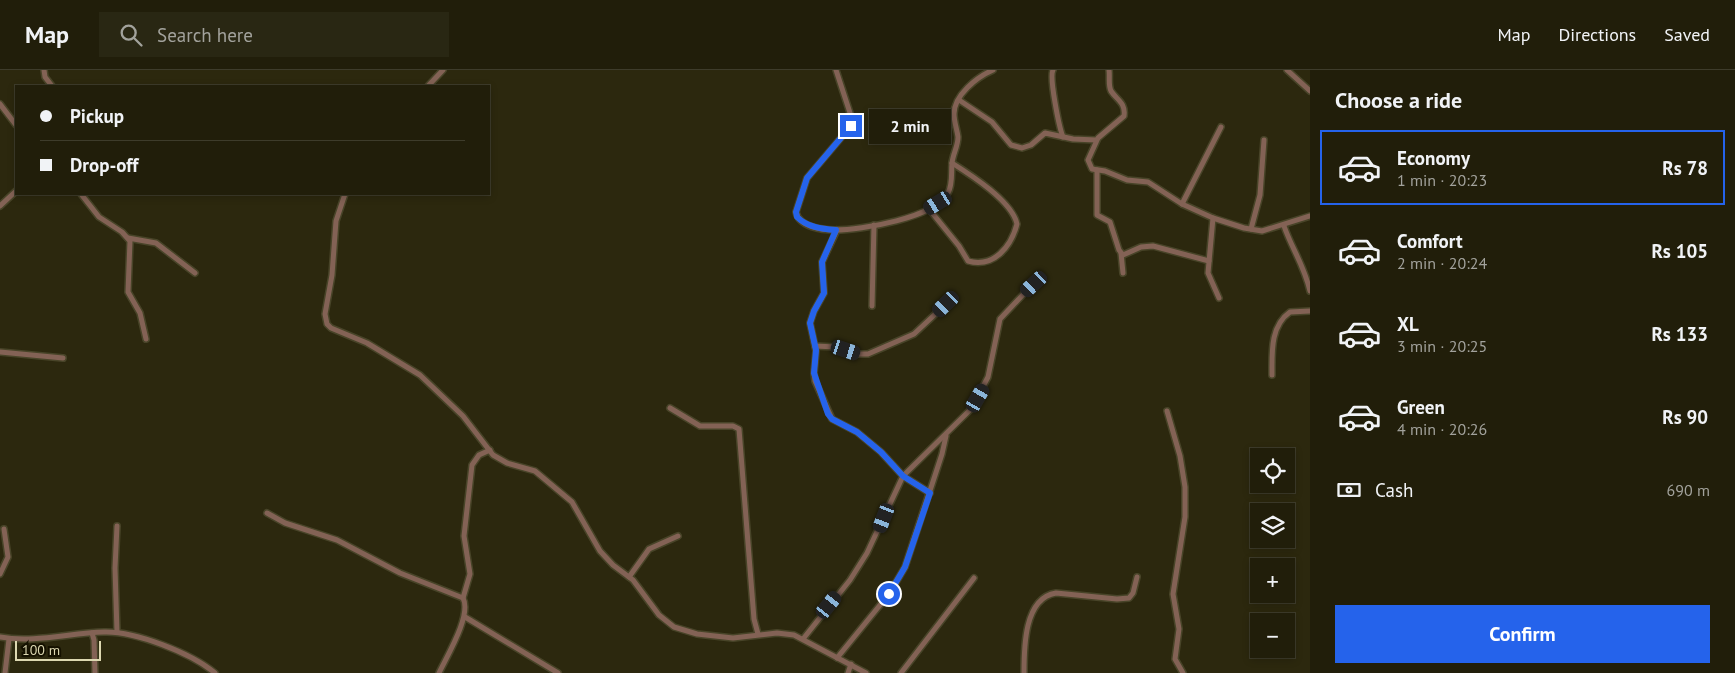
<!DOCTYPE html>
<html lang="en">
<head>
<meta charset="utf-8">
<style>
  body { margin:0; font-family:"PT Sans",sans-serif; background:#292713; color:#f1f3f6; height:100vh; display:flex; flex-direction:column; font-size:19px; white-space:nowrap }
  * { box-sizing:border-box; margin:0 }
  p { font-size:16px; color:#a2a29c }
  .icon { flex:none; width:28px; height:28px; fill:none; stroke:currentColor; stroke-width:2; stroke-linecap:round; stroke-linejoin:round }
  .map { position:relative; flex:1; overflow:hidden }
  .details { display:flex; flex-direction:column; background:#211e0a; width:425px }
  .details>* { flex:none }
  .hud { position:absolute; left:15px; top:15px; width:475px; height:110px; border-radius:0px; box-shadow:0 2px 8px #0003,0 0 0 1px #3e3c2b; display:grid; align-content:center; height:110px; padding:0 25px; background:#211e0a }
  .buttons { position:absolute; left:1250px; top:378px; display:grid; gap:10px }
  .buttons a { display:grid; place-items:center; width:45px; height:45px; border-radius:0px; background:#211e0a; box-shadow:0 2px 8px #0003,0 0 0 1px #3e3c2b; font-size:25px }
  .scale { position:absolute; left:15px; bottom:12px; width:86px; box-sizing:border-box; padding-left:5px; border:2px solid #ddd8b1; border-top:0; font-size:14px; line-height:18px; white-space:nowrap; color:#ddd8b1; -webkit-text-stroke:4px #151100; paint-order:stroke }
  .end { position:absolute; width:22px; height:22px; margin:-11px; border:6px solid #2563eb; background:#fff; box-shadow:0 0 0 2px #fff }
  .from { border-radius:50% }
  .bubble { position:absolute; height:35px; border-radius:0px; background:#211e0a; box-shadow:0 2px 8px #0003,0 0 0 1px #3e3c2b; font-size:16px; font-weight:700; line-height:35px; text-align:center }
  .car { position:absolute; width:15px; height:30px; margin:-15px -8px; border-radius:6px; box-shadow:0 0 4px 1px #0007; background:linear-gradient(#222 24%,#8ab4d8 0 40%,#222 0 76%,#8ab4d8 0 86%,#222 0) }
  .hud b { display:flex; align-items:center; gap:18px; height:48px; font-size:19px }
  .hud b+b { border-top:1px solid #3e3c2b }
  .hud i { width:12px; height:12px; background:#f1f3f6 }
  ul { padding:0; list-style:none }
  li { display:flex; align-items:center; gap:15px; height:75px; margin:0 10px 8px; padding:0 15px; border:2px solid transparent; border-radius:0px }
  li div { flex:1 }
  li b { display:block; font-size:19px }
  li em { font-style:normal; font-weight:700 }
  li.selected { border-color:#2563eb }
  li>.icon { width:45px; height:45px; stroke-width:1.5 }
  h2 { padding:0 25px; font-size:22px; line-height:60px }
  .pay { display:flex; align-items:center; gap:12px; height:55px; padding:0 25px; font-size:19px }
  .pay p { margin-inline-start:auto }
  .button { display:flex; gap:10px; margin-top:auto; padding:10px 25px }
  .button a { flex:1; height:58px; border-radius:0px; background:#2563eb; color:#fff; font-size:20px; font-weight:700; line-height:58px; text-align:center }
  header { display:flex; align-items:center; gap:30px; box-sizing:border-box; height:70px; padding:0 25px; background:#211e0a; border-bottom:1px solid #3e3c2b }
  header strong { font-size:24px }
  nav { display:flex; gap:28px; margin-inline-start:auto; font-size:18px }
  .search { width:350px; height:45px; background:#292713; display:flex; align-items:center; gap:12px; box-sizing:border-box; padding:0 18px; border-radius:0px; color:#a2a29c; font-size:19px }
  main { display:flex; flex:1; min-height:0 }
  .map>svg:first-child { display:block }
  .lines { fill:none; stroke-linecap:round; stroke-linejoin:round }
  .street-casing { stroke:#484428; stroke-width:8 }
  .street { stroke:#836255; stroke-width:5 }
  .route { stroke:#2563eb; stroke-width:6 }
</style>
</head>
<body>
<header>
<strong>Map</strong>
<div class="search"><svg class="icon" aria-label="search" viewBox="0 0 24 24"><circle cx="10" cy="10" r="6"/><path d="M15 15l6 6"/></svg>Search here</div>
<nav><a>Map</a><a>Directions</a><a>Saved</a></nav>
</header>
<main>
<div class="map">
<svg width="1310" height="603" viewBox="0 0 1310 603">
  <rect width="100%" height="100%" fill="#2c280e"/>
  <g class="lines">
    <defs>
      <g id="street">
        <path d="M 44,0 L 45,7 L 52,16"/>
        <path d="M 836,0 L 852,49 L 851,56 L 807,108 L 796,142 C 799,157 822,160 835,160 C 861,160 935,148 948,123 C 953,114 951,103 952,93 C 953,84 958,76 958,67 C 957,59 954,52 954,44 C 954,25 977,7 993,0"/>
        <path d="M 1053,0 C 1049,7 1059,57 1063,67"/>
        <path d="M 1109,0 C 1110,7 1108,15 1111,21 C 1117,30 1126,33 1124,46 L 1098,68 L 1088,90 L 1092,99 L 1105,101 L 1127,110 L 1148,112 L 1182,134 L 1213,148 L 1244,158 L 1262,161 L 1310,146"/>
        <path d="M 1287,0 L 1310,21"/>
        <path d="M 428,16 L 443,0"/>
        <path d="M 959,30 L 992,52 L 1011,75 L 1022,78 L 1031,75 L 1045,63 L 1073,69 L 1096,70"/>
        <path d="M 0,34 L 16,55"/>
        <path d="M 1097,100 L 1097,145 L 1110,152 L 1119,180 L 1123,185 L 1141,177 L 1153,176 L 1209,191"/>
        <path d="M 81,124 L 99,147 L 122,162 L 130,171 L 128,222 L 140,243 L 146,269"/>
        <path d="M 345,124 L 336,151 L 332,205 L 325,244 L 327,254 L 331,258 L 367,273 L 420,305 L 463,346 L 493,385 L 507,393 L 535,401 L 572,432 L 600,481 L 613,495 L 633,510 L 659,545 L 674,557 L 697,564 L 733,568 L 777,563 L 794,565 L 866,603"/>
        <path d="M 1182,134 L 1221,57"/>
        <path d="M 0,136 L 16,121"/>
        <path d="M 929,139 L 959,176 L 968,191 C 994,198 1011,177 1017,154 C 1012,131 971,105 952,93"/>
        <path d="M 1213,148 L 1208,203 L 1219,228"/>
        <path d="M 1284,156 C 1292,179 1304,195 1310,221"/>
        <path d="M 1251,159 L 1260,125 L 1264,70"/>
        <path d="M 837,160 L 822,192 L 824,223 L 814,241 L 810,253 L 816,281 L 814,303 L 815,311 L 832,349 L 857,362 L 881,382 L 903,406 L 930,423"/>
        <path d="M 128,168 L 156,173 L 195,203"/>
        <path d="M 1121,183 L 1123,203"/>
        <path d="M 872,236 L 874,155"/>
        <path d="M 815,276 L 836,277 L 856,284 L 868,284 L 914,264 L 945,235"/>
        <path d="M 0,282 L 63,288"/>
        <path d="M 1272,305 C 1272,283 1270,256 1290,242 L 1310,241"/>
        <path d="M 670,338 L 700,356 L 733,356 L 739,359 L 754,549 L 758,564"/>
        <path d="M 1167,341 L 1180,386 L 1185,417 L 1185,447 L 1173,524 L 1179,559 L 1175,589 L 1183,603"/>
        <path d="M 267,443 L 285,453 L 337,470 L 400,503 L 463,528 C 472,545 447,586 439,603"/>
        <path d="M 0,504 L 8,487 L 4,459"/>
        <path d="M 629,507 L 649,479 L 678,466"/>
        <path d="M 463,528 L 470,504 L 464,466 L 472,395 L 479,385 L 490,380"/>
        <path d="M 465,547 L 558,603"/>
        <path d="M 117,562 L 115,498 L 117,456"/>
        <path d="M 92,563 L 94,570 L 95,603"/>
        <path d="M 0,567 C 35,573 69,563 104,562 C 135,561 191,583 215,603"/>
        <path d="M 803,569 L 850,510 L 867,483 L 903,406 L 971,339 L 988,307 L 1000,249 L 1033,214"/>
        <path d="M 837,588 L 889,524 L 905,497 L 942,384 L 946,366"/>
        <path d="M 5,603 L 9,569"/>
        <path d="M 848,603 L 851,594"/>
        <path d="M 901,603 L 974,508"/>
        <path d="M 1024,603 C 1024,578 1024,528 1056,523 L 1117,529 L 1129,528 L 1133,523 L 1137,507"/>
      </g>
    </defs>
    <use href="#street" class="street-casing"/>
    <use href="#street" class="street"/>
  </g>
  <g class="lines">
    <path class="route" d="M 851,56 L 807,108 L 796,142 L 797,147 C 807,157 822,159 836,160 L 822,192 L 824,223 L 814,241 L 810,253 L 816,280 L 814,303 L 828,344 L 832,349 L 857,362 L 881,382 L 903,406 L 930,423 L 905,497 L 889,524"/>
  </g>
</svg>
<div class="buttons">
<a><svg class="icon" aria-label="locate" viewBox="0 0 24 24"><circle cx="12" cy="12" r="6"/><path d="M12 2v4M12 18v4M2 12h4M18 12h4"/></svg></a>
<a><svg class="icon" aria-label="layers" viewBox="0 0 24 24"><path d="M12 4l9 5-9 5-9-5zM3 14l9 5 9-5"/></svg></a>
<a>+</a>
<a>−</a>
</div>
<div class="scale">100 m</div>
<i class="end from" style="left:889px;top:524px"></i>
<i class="end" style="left:851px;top:56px"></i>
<div class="bubble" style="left:869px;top:39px;width:82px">2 min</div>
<i class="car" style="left:938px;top:133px;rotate:239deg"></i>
<i class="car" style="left:1034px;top:214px;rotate:227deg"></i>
<i class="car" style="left:946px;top:234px;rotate:226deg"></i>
<i class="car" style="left:846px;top:280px;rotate:108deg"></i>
<i class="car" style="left:978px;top:328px;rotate:30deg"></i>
<i class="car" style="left:884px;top:448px;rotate:201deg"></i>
<i class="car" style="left:829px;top:535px;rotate:39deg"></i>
<div class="hud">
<b><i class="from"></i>Pickup</b>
<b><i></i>Drop-off</b>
</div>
</div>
<section class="details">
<h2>Choose a ride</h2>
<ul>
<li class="selected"><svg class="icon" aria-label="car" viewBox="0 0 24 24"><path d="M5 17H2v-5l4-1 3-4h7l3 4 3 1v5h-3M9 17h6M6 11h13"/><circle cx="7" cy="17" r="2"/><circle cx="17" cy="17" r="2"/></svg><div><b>Economy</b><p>1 min · 20:23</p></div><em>Rs 78</em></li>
<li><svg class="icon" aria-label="car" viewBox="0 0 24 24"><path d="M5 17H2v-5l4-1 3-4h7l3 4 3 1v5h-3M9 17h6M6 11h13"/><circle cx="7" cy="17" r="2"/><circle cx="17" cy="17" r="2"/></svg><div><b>Comfort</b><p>2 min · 20:24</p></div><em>Rs 105</em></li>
<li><svg class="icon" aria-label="car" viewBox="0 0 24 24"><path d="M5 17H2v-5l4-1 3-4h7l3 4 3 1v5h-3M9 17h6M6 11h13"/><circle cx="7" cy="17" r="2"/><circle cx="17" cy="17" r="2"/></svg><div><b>XL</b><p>3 min · 20:25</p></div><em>Rs 133</em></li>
<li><svg class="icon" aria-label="car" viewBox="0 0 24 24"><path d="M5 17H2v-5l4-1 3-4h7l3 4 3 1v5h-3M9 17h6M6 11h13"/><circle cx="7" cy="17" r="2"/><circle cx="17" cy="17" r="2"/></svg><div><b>Green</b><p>4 min · 20:26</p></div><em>Rs 90</em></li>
</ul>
<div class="pay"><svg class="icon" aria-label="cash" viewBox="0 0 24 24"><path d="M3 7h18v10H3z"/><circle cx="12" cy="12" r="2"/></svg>Cash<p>690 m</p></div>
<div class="button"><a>Confirm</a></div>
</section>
</main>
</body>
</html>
